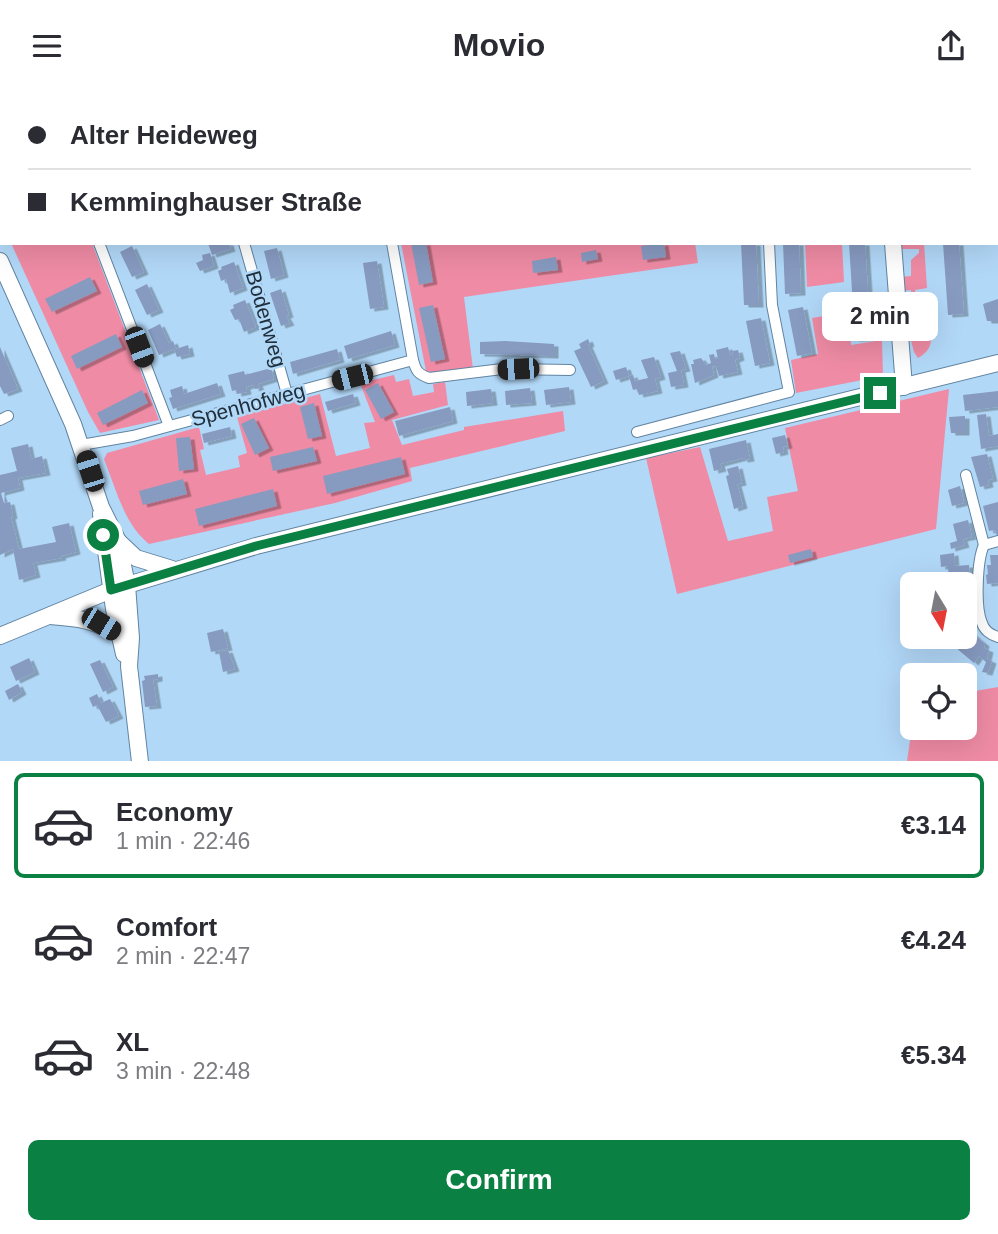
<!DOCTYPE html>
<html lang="en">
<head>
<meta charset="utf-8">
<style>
  body { margin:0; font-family:Helvetica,sans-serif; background:#f7f7f7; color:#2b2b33; height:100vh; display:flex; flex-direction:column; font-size:26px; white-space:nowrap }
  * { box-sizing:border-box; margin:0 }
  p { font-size:23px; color:#7c7c81 }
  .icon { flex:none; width:38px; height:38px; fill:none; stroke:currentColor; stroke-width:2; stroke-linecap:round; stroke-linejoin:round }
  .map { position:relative; height:670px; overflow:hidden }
  .details { display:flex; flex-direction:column; background:#fff; flex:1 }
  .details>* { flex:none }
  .banner { position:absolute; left:0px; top:0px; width:999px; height:154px; box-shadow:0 7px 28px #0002; display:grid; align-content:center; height:154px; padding:0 28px; background:#fff }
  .needle { width:46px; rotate:170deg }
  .controls { position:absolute; left:900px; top:481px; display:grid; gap:14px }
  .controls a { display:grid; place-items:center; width:77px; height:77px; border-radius:10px; background:#fff; box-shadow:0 7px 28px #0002; font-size:35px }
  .end { position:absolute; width:32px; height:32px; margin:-16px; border:9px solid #0b8043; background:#fff; box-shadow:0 0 0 4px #fff }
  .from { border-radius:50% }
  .bubble { position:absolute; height:49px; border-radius:10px; background:#fff; box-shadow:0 7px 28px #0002; font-size:23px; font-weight:800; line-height:49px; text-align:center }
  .car { position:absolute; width:21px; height:42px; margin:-21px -10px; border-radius:9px; box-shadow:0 0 5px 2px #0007; background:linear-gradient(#222 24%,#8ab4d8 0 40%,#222 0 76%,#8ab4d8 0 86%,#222 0) }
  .banner b { display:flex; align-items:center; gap:24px; height:66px; font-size:26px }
  .banner b+b { border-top:2px solid #e1e1e2 }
  .banner i { width:18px; height:18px; background:#2b2b33 }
  ul { padding:12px 0 0; list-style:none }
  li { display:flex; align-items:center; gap:21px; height:105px; margin:0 14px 10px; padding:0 14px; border:4px solid transparent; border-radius:10px }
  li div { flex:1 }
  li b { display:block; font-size:26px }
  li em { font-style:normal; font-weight:800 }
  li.current { border-color:#0b8043 }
  li>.icon { width:63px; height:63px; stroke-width:1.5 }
  .primary-button { display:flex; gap:14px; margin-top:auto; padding:14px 28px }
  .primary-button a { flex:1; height:80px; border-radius:10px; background:#0b8043; color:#fff; font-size:28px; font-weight:800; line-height:80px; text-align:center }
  header { display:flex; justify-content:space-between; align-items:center; height:91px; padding:0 28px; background:#fff; font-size:32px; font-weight:800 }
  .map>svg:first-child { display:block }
  .green { fill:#ef8ba5 }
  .building { fill:#879ac0; filter:url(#shadow) }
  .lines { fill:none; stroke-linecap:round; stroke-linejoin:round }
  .lane-casing { stroke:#6184a1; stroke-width:7 }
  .street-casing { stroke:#6184a1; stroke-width:12 }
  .secondary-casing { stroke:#6184a1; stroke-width:18 }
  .lane { stroke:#fff; stroke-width:5 }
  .street { stroke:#fff; stroke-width:10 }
  .secondary { stroke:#fff; stroke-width:16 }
  .route { stroke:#0b8043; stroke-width:9 }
  .labels { text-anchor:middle; stroke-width:5; stroke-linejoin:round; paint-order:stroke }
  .street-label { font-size:21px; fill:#202f3c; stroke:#b2d8f8 }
</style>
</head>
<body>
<header><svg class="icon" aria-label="menu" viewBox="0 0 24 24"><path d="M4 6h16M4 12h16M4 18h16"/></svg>Movio<svg class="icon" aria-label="share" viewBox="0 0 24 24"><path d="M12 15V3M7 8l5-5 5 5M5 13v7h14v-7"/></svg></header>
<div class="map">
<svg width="998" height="671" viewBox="0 0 998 671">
  <defs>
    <filter id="shadow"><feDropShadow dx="4.5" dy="2.5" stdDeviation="0" flood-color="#0004"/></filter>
  </defs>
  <rect width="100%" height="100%" fill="#b2d8f8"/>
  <g class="green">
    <path d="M 11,152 L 92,152 L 159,329 L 100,342 L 88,321 Z"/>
    <path d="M 401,152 L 695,152 L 698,172 L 464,206 L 473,278 L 436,282 L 426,280 Z"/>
    <path d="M 805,152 L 842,152 L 844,191 L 807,196 Z"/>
    <path d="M 899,152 L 924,152 L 927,197 L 915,199 L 916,207 L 912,207 L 911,199 L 901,200 L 900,186 L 911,185 L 911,169 L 919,162 L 919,158 L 902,158 L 902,162 Z"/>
    <path d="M 916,216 L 917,225 L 929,224 C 930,244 937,256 918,267 L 914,261 L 905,226 L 913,225 L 913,217 Z"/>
    <path d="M 849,221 L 851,254 L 882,249 L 883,285 L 796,302 L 791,269 L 818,263 L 812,227 Z"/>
    <path d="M 394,284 L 396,291 L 409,288 L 413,305 L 434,301 L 433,293 L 445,291 L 448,314 L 392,329 L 402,354 L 464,339 L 464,336 L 563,320 L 565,340 L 410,377 L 412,390 L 335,412 L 149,453 C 124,433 116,398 104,368 L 107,362 L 199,336 L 204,358 L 200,359 L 206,384 L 240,376 L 238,365 L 247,362 L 237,326 L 320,303 L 336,365 L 370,357 L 364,332 L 375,331 L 360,292 Z"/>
    <path d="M 949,298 L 936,438 L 677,503 L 646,367 L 700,356 L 728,450 L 773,440 L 767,406 L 798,400 L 785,337 Z"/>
    <path d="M 998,596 L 998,670 L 907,670 L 912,636 L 964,637 L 964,602 Z"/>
  </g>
  <g class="building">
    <path d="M 208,152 L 229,152 L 231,158 L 212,164 Z"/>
    <path d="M 411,152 L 426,152 L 433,191 L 419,194 Z"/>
    <path d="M 664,152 L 666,166 L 643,169 L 641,155 Z"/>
    <path d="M 741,152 L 756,152 L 759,214 L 744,214 Z"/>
    <path d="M 783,152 L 799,152 L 801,202 L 785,203 Z"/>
    <path d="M 849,152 L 865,152 L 871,247 L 855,248 Z"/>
    <path d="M 943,152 L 959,152 L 964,223 L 948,224 Z"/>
    <path d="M 132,155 L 144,181 L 132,186 L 120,161 Z"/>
    <path d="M 277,157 L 284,184 L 271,188 L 264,160 Z"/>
    <path d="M 596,159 L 598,168 L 582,171 L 581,162 Z"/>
    <path d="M 210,162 L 214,175 L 200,180 L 196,172 L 203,169 L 202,164 Z"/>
    <path d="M 556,166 L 558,179 L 533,182 L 532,170 Z"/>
    <path d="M 377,170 L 384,216 L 370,218 L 363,172 Z"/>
    <path d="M 234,171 L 243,197 L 230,202 L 226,188 L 221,190 L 218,180 L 222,178 L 221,176 Z"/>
    <path d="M 90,186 L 97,200 L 52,221 L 45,208 Z"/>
    <path d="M 147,193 L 159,219 L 147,224 L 135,199 Z"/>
    <path d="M 281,198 L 289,224 L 286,225 L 290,232 L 281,235 L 270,202 Z"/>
    <path d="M 998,208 L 998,230 L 987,230 L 983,213 Z"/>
    <path d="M 245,209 L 256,236 L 244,241 L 239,228 L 235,229 L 230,219 L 234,217 L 233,214 Z"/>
    <path d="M 433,214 L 445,268 L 431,271 L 419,217 Z"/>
    <path d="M 803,216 L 812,262 L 797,265 L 788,219 Z"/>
    <path d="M 761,227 L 770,272 L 755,275 L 746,230 Z"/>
    <path d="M 160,233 L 169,252 L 173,250 L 176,258 L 188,254 L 190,263 L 177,266 L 174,258 L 159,264 L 148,239 Z"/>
    <path d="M 391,240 L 395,254 L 348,268 L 344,255 Z"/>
    <path d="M 116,243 L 122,256 L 77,278 L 71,265 Z"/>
    <path d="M 588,248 L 590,253 L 588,254 L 604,290 L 591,296 L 574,260 L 581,257 L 579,253 Z"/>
    <path d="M 505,250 L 554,253 L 554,265 L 480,263 L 480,251 Z"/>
    <path d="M 0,256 L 18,298 L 4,303 L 0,295 Z"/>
    <path d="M 728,256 L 730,264 L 733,263 L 732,260 L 738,259 L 740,267 L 735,269 L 738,281 L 719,285 L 716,275 L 712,276 L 714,284 L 695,292 L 691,273 L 694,273 L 693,269 L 701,267 L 706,274 L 711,272 L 709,264 L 714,263 L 715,268 L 718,267 L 716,259 Z"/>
    <path d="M 337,258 L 340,269 L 293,283 L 290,271 Z"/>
    <path d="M 680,260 L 686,278 L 681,279 L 684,294 L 671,296 L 668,282 L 677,280 L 670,262 Z"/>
    <path d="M 654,266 L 661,286 L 655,288 L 658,300 L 639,304 L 637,298 L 633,299 L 629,285 L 633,284 L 635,290 L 648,287 L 641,269 Z"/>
    <path d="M 626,276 L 629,285 L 616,289 L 613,280 Z"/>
    <path d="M 271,277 L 274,288 L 258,293 L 260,297 L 255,298 L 253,294 L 246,296 L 247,301 L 237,303 L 236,299 L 232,300 L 228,284 L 244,280 L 245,284 Z"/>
    <path d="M 217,292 L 221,303 L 173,318 L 169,307 L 172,306 L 170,299 L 182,295 L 184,303 Z"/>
    <path d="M 378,292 L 394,321 L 381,328 L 365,299 Z"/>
    <path d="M 569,296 L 571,311 L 546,314 L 544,299 Z"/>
    <path d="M 530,297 L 532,312 L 506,314 L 505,300 Z"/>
    <path d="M 491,298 L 493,312 L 467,315 L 466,301 Z"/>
    <path d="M 142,299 L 148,312 L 103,334 L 97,322 Z"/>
    <path d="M 998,300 L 998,316 L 965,320 L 963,304 Z"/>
    <path d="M 353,303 L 356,312 L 328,320 L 325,311 Z"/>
    <path d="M 314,312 L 322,345 L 308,348 L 300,316 Z"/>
    <path d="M 450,316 L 453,330 L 399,345 L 395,330 Z"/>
    <path d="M 986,323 L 989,345 L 998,343 L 998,355 L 981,358 L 977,324 Z"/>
    <path d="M 965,325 L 965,342 L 951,342 L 949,326 Z"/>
    <path d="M 254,327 L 269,357 L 255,364 L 241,333 Z"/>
    <path d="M 230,336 L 232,345 L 204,352 L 202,343 Z"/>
    <path d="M 785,344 L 788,355 L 783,356 L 784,361 L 776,363 L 772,347 Z"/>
    <path d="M 190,346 L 194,378 L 179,380 L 176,347 Z"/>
    <path d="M 746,349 L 750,368 L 743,369 L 743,367 L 720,373 L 722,378 L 714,380 L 709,358 Z"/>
    <path d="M 28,353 L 31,368 L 42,365 L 46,382 L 18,387 L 20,397 L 1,402 L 4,412 L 10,411 L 13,425 L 11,426 L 19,458 L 56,451 L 52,436 L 69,432 L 76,461 L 61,465 L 62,467 L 33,472 L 36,484 L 19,489 L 13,458 L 0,464 L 0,384 L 17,380 L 11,357 Z"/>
    <path d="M 313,356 L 317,370 L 273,380 L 270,366 Z"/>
    <path d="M 987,363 L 993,388 L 988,389 L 989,394 L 980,396 L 971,366 Z"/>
    <path d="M 401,366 L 405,383 L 327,403 L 323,385 Z"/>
    <path d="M 738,375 L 742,392 L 737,393 L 743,415 L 734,418 L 726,385 L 729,384 L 727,378 Z"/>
    <path d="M 183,388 L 187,403 L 143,414 L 139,400 Z"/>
    <path d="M 960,395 L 964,412 L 952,415 L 948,399 Z"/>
    <path d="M 273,398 L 277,415 L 199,435 L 195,418 Z"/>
    <path d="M 998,411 L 998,445 L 997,445 L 995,439 L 989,440 L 983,415 Z"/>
    <path d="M 968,429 L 972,446 L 963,448 L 965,454 L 951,458 L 950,452 L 957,450 L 953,433 Z"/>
    <path d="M 811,458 L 813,466 L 790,472 L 788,464 Z"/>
    <path d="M 954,462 L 955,475 L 969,474 L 971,506 L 964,506 L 964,494 L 949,494 L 948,475 L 941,476 L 940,464 Z"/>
    <path d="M 990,464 L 998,464 L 998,492 L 987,493 L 986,484 L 988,483 L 987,474 L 991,474 Z"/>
    <path d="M 970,537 L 972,542 L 985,553 L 984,557 L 989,559 L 987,568 L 992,570 L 988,582 L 982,581 L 986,571 L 979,565 L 974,572 L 955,556 L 964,546 L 964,540 Z"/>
    <path d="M 223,538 L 228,557 L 211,561 L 207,542 Z"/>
    <path d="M 228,559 L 235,578 L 223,581 L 219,561 Z"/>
    <path d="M 29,567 L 35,581 L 16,590 L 10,576 Z"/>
    <path d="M 100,569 L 113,596 L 103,601 L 90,573 Z"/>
    <path d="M 158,583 L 158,588 L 153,589 L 157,615 L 145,616 L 142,590 L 145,589 L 144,585 Z"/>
    <path d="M 18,593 L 22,601 L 9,609 L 5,600 Z"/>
    <path d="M 97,603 L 101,612 L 110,608 L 119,625 L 106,631 L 97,614 L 93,616 L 89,607 Z"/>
  </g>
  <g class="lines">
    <defs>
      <g id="lane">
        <path d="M 538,0 L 539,2"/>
        <path d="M 759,0 L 759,2"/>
      </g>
      <g id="street">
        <path d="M 11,0 L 12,2"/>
        <path d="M 212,0 L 212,2"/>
        <path d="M 648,0 L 648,2"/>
        <path d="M 71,2 L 76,0"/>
        <path d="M 383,2 L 383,0"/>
        <path d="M 0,27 L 2,26"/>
        <path d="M 99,152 L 169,335"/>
        <path d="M 244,152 L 287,303"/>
        <path d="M 392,152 L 413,269 C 416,280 418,283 429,287 L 502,278 L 570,279"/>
        <path d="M 0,329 L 8,325"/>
        <path d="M 637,341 L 789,301 L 772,214 L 769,152"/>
        <path d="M 81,354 L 133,345 L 413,269"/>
        <path d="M 966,384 L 984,454"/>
        <path d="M 984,454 C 977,469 975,517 982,532 C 984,539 991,544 998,546"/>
        <path d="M 984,454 L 998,450"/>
      </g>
      <g id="secondary">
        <path d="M 883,0 L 883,2"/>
        <path d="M 893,152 L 904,296"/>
        <path d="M 0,170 L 73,333 L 101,416 L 118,450 L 127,494 L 131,547 L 129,575 L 140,671"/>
        <path d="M 101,423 L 114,518 L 124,563"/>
        <path d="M 119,451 L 136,467 L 172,478"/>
        <path d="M 50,525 C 79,527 94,529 120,544"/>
        <path d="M 0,545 L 111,499 L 256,455 L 998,272"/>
      </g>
    </defs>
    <use href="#lane" class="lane-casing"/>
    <use href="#street" class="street-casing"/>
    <use href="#secondary" class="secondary-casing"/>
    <use href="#lane" class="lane"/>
    <use href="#street" class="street"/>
    <use href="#secondary" class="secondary"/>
  </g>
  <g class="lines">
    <path class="route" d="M 103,444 L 111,499 L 256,455 L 880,302"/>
  </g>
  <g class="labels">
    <g class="street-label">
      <text transform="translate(266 228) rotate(74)" y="7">Bodenweg</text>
      <text transform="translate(248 314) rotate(-15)" y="7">Spenhofweg</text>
    </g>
  </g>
</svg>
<div class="controls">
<a><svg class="needle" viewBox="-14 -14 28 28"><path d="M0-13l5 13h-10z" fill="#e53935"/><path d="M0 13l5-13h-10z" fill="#7c7c81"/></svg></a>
<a><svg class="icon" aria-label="locate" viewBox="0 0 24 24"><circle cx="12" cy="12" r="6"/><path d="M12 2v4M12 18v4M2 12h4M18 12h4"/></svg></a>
</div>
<i class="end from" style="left:103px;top:444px"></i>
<i class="end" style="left:880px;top:302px"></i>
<div class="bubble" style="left:822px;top:201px;width:116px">2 min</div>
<i class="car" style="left:139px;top:256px;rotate:159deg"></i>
<i class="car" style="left:518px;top:278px;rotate:267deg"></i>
<i class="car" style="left:352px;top:286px;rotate:256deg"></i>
<i class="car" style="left:90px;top:380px;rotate:342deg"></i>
<i class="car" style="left:101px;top:533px;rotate:121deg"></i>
<div class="banner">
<b><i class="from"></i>Alter Heideweg</b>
<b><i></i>Kemminghauser Straße</b>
</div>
</div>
<section class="details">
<ul>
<li class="current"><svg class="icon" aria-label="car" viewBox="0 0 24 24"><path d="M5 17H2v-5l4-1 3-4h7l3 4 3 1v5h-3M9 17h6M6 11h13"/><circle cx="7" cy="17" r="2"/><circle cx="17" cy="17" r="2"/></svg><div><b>Economy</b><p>1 min · 22:46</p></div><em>€3.14</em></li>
<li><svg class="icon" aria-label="car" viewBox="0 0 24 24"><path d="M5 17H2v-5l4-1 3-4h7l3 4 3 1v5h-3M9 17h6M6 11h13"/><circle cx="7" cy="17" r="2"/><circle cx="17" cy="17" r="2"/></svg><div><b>Comfort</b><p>2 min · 22:47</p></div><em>€4.24</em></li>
<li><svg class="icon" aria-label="car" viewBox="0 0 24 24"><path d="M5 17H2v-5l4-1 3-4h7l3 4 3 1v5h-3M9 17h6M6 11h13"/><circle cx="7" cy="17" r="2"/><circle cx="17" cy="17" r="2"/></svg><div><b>XL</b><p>3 min · 22:48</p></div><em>€5.34</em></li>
</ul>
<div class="primary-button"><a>Confirm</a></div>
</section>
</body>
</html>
